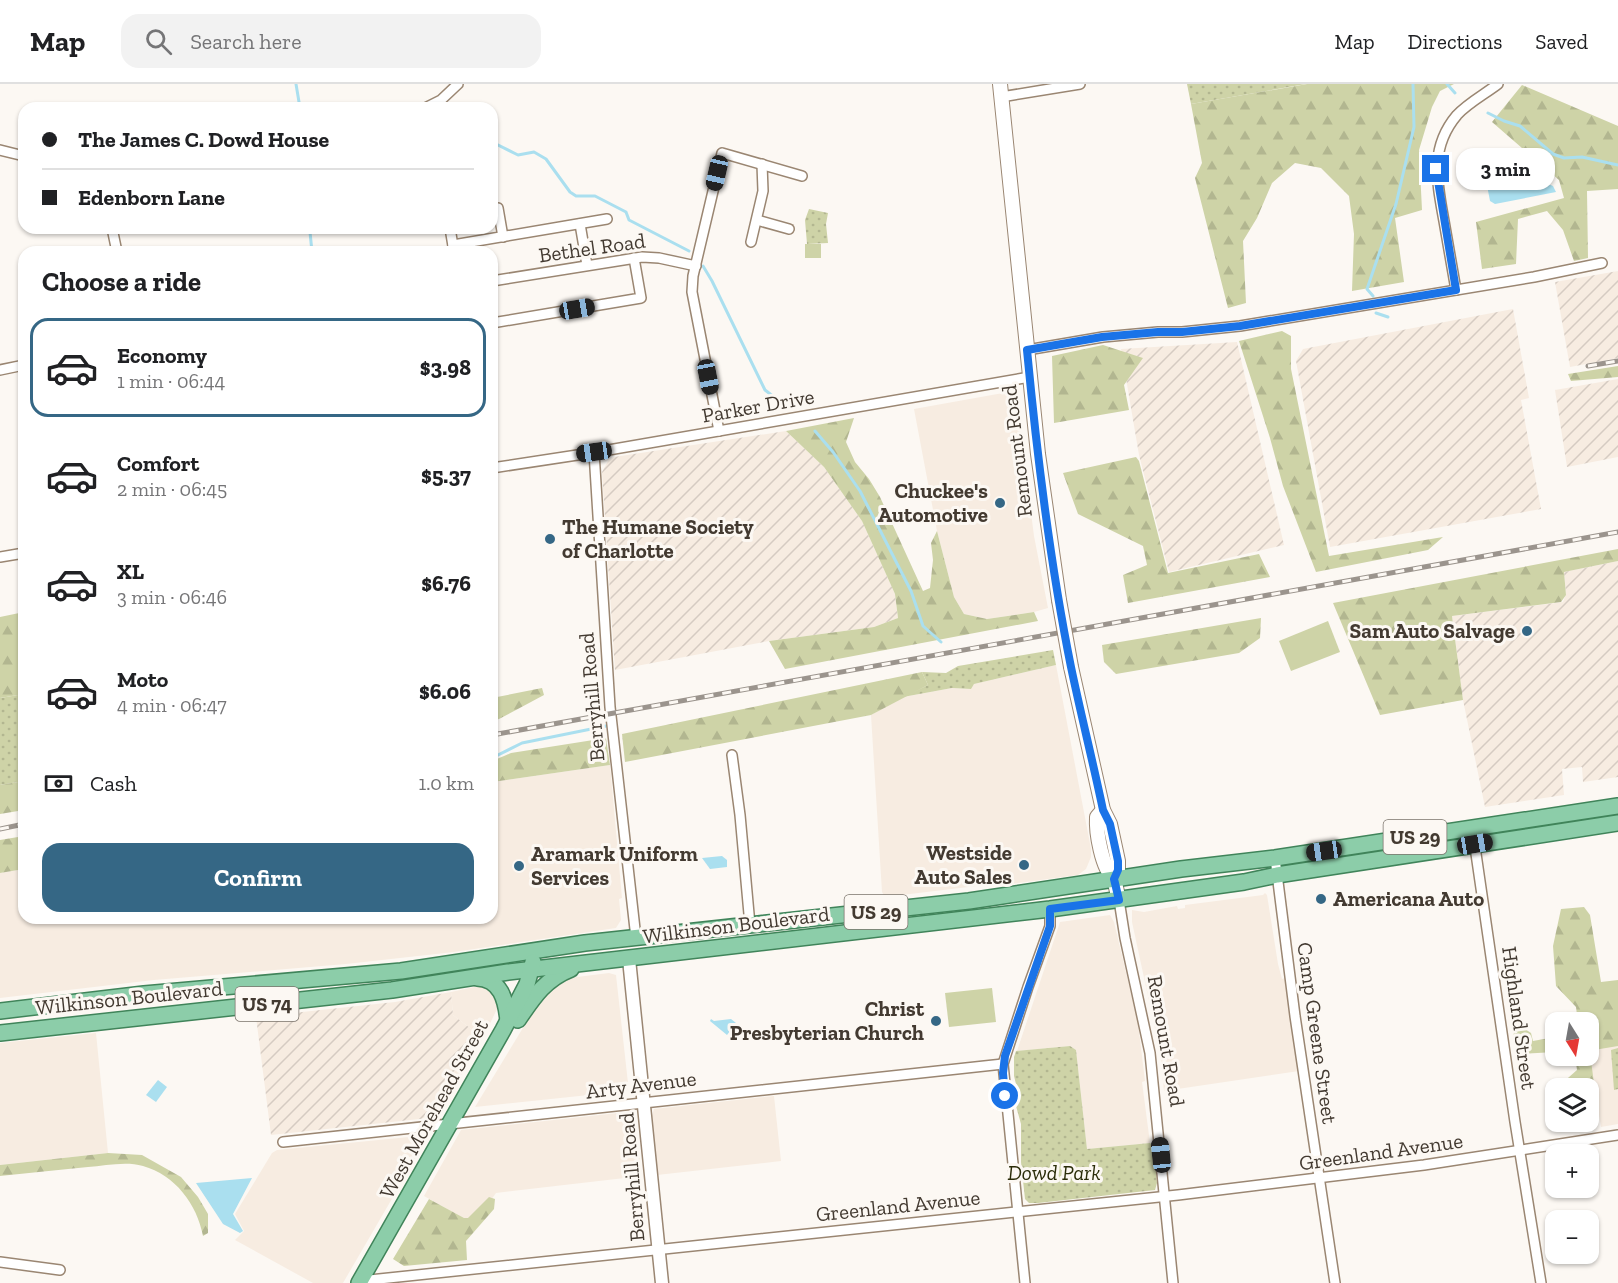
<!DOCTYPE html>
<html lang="en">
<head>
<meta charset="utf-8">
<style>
  body { margin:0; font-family:"Zilla Slab",serif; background:#f2f2f2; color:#202124; height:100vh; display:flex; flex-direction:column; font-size:22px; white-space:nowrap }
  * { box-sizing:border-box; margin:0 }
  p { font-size:20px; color:#757577 }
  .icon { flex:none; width:33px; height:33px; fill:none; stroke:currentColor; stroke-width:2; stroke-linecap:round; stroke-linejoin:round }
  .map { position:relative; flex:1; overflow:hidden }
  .details { position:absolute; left:18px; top:162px; width:480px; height:678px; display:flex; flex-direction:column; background:#fff; border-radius:18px; box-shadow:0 2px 4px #0004 }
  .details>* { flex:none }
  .banner { position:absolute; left:18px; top:18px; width:480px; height:132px; border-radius:18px; box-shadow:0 2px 4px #0004; display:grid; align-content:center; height:132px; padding:0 24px; background:#fff }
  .needle { width:39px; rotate:169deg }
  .buttons { position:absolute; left:1545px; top:928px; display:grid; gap:12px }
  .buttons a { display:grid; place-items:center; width:54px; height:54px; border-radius:12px; background:#fff; box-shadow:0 2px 4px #0004; font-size:30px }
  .end { position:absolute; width:27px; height:27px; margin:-14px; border:8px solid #1a73e8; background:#fff; box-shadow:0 0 0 3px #fff }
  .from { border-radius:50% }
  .bubble { position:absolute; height:42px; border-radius:18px; background:#fff; box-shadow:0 2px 4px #0004; font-size:20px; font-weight:800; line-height:42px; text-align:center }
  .car { position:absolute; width:18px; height:36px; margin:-18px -9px; border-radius:8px; box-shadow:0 0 4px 2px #0007; background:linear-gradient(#222 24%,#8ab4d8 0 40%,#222 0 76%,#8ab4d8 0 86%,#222 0) }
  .banner b { display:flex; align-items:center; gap:21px; height:57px; font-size:22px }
  .banner b+b { border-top:2px solid #e0e0e0 }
  .banner i { width:15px; height:15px; background:#202124 }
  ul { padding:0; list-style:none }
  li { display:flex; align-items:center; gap:18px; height:99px; margin:0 12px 9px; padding:0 12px; border:3px solid transparent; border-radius:18px }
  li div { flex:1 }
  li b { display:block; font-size:22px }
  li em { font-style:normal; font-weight:800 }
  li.selected { border-color:#356785 }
  li>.icon { width:54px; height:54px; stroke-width:1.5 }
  h2 { padding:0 24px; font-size:27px; line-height:72px }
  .pay { display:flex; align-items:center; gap:15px; height:66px; padding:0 24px; font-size:22px }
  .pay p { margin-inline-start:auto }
  .action { display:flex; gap:12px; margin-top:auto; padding:12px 24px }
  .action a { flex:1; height:69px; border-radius:18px; background:#356785; color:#fff; font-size:24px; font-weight:800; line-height:69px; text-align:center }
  header { display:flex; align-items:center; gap:36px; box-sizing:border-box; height:84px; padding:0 30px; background:#fff; border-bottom:2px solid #e0e0e0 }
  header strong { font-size:28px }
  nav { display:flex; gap:33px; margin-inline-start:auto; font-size:21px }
  .search { width:420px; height:54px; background:#f2f2f2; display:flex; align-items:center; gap:15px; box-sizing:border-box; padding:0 21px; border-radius:18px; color:#757577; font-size:22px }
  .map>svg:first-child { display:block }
  .built { fill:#f7ece1 }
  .industrial { fill:url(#industrial-furrows) }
  .grass { fill:url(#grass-dots) }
  .forest { fill:url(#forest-firs) }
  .garden { fill:#ced3a7 }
  .water { fill:#aadfef }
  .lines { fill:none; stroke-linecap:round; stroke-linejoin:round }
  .stream { stroke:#aadfef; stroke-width:3 }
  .minor-casing { stroke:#9a8672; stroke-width:12 }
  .tertiary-casing { stroke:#9a8672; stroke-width:15 }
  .secondary-casing { stroke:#9a8672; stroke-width:16 }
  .primary-casing { stroke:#40845a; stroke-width:18 }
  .minor { stroke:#fff; stroke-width:9 }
  .tertiary { stroke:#fff; stroke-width:12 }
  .secondary { stroke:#fff; stroke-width:14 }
  .primary { stroke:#8ccda9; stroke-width:15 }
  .rail-casing { stroke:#9b948d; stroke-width:5 }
  .rail { stroke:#fcf8f3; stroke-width:3; stroke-dasharray:9; stroke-linecap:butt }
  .secondary-bridge-casing { stroke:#9a8672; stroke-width:16; stroke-linecap:butt }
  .secondary-bridge { stroke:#fff; stroke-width:14 }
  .route { stroke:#1a73e8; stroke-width:8 }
  .poi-dot { fill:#356785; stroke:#fcf8f3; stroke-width:2 }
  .labels { text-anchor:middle; stroke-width:6; stroke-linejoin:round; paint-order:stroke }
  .shield { fill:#fcf8f3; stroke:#7a736b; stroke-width:1.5 }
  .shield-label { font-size:20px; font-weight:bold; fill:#433a31 }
  .street-label { font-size:21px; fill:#433a31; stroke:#fcf8f3 }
  .poi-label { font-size:21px; font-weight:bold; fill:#433a31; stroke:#fcf8f3; text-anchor:end }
  .park-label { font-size:21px; font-style:italic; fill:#2a2c09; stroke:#fcf8f3 }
</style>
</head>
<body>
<header>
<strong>Map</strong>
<div class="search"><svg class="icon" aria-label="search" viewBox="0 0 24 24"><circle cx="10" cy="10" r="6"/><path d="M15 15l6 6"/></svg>Search here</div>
<nav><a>Map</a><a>Directions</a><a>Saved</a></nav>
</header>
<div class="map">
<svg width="1618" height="1199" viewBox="0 0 1618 1199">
  <defs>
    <pattern id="industrial-furrows" width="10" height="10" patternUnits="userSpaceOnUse" patternTransform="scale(1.5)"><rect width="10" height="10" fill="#f7ece1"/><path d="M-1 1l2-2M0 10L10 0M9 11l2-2" fill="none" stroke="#d5cbc2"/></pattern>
    <pattern id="grass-dots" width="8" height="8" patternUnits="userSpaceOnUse" patternTransform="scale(1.5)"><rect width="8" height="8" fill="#ced3a7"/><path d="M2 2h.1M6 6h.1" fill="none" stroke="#b2b690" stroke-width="1.8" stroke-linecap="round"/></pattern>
    <pattern id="forest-firs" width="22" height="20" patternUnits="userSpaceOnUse" patternTransform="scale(1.5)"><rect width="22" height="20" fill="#ced3a7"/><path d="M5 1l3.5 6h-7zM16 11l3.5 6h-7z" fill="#b2b690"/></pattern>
  </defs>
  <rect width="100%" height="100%" fill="#fcf8f3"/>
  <g class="built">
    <path d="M 1003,309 L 1017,319 L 1034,452 L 1048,524 L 1034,528 L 987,535 L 964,530 L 954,513 L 937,447 L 914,325 Z"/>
    <path d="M 1056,581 L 1091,765 L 1091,773 L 1086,785 L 1078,791 L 989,803 L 985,801 L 885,813 L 882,808 L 871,631 L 903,613 L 952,604 L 970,605 L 974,600 Z"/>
    <path d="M 610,681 L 622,814 L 619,815 L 621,836 L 616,844 L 454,868 L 346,880 L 154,896 L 0,914 L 0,789 L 24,785 L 24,834 L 492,834 L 492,698 Z"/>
    <path d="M 1265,809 L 1267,811 L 1278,880 L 1282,895 L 1285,894 L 1299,987 L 1164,1007 L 1160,968 L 1132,838 L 1132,826 L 1144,828 L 1177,822 L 1178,825 L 1185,824 L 1185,821 L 1263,811 Z"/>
    <path d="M 1110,831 L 1114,838 L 1138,939 L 1145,997 L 1142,998 L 1150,1059 L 1087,1065 L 1076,966 L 1070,962 L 1017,967 L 1060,838 Z"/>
    <path d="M 609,889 L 616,891 L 628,999 L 627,1007 L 475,1023 L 538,919 L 552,905 L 569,894 Z"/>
    <path d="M 479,902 L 491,906 L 498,918 L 497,925 L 483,954 L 453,931 L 451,908 Z"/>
    <path d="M 96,949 L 108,1069 L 0,1081 L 0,959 Z"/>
    <path d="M 1618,958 L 1618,1040 L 1601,1043 L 1588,963 Z"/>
    <path d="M 774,1012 L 781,1077 L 657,1091 L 652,1032 L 654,1025 Z"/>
    <path d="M 627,1028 L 631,1028 L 635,1033 L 642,1092 L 496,1109 L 474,1140 L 424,1112 L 461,1046 Z"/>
    <path d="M 429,1051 L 343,1199 L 313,1199 L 235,1156 L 244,1147 L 235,1130 L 272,1069 L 277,1066 Z"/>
  </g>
  <g class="industrial">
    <path d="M 1618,187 L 1618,274 L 1570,283 L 1555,198 Z"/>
    <path d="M 1513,225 L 1529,314 L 1521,316 L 1541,425 L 1330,463 L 1296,277 L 1303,265 Z"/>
    <path d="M 1237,258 L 1284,461 L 1169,488 L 1139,371 L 1121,265 Z"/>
    <path d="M 1618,295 L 1618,373 L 1567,383 L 1555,306 Z"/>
    <path d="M 786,347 L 824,383 L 862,437 L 895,510 L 898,534 L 874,543 L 769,557 L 615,586 L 602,388 L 608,377 L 614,373 Z"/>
    <path d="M 1618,477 L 1618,693 L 1583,698 L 1582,683 L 1562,685 L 1564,711 L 1485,723 L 1463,616 L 1452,532 L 1563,518 L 1566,510 L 1564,488 Z"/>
    <path d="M 451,908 L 453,931 L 483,954 L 438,1033 L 271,1051 L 256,933 L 395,918 Z"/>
  </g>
  <g class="grass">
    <path d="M 1187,0 L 1306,0 L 1191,20 Z"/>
    <path d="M 809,125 L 828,129 L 826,140 L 828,159 L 807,160 L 805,136 Z"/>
    <path d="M 1053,566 L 1056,581 L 974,600 L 971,605 L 952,604 L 903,613 L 928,601 L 922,588 L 946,589 L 958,582 Z"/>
    <path d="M 24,610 L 24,697 L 0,701 L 0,614 Z"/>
    <path d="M 1070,962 L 1076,966 L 1087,1065 L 1150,1059 L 1154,1063 L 1157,1099 L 1155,1106 L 1038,1119 L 1029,1119 L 1025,1115 L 1021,1078 L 1021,1040 L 1016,1022 L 1017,1004 L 1014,992 L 1014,973 L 1016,967 Z"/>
    <path d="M 1618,964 L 1618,1005 L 1614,1006 L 1611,966 Z"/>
  </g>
  <g class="forest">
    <path d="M 1307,0 L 1454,0 L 1440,7 L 1432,23 L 1419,66 L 1422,126 L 1395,134 L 1404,198 L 1352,207 L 1354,150 L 1349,112 L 1321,84 L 1295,79 L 1272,99 L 1257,134 L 1243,157 L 1246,219 L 1228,224 L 1195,94 L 1202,79 L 1191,20 Z"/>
    <path d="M 1522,1 L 1618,42 L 1618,105 L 1587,107 L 1588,174 L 1574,177 L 1563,146 L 1547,127 L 1518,135 L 1516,180 L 1482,185 L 1476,138 L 1564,114 L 1559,96 L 1492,38 Z"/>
    <path d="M 1282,247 L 1291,252 L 1291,285 L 1329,472 L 1443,453 L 1428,466 L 1316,488 L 1283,402 L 1270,354 L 1239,257 Z"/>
    <path d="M 1103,261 L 1143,274 L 1124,301 L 1129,326 L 1054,339 L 1052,272 Z"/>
    <path d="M 1618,282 L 1618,293 L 1571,297 L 1568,290 Z"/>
    <path d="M 854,334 L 846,358 L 855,378 L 869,395 L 880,413 L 923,507 L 930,504 L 933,476 L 931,459 L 937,447 L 954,513 L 964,530 L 987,535 L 1034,528 L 1038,537 L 785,585 L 769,557 L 874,543 L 898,534 L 895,510 L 862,437 L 824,383 L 786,347 Z"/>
    <path d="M 1136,373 L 1139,377 L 1168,489 L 1259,470 L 1270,493 L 1128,519 L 1123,491 L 1147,481 L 1143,462 L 1078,430 L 1063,389 Z"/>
    <path d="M 1618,465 L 1618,477 L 1564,488 L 1566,511 L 1561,518 L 1452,532 L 1463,616 L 1380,631 L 1333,519 Z"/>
    <path d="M 24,528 L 24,610 L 0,614 L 0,533 Z"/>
    <path d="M 1261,534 L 1260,554 L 1239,569 L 1116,590 L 1104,578 L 1102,561 Z"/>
    <path d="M 922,588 L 928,601 L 871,631 L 625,678 L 622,650 Z"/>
    <path d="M 542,604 L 544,611 L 499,635 L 492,637 L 492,614 Z"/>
    <path d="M 606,654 L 610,681 L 492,698 L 492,677 L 511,669 Z"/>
    <path d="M 24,697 L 24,726 L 0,730 L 0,701 Z"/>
    <path d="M 24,752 L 24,785 L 0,789 L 0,756 Z"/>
    <path d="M 1584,823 L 1590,831 L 1601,898 L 1618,896 L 1618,962 L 1594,966 L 1590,969 L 1597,1022 L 1589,1025 L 1588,1005 L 1558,1005 L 1560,1001 L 1577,986 L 1575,972 L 1588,972 L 1588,939 L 1578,939 L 1576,923 L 1556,902 L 1553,862 L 1561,825 Z"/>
    <path d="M 1515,928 L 1521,930 L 1525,945 L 1531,949 L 1533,957 L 1555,953 L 1555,968 L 1521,970 C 1515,960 1509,940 1515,928 Z"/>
    <path d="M 108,1069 L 142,1071 L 181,1093 L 198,1113 L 208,1130 L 208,1149 L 203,1152 C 197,1120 175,1091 143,1082 C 125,1077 105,1082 88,1083 C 58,1086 29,1089 0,1092 L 0,1081 Z"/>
    <path d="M 489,1113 L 495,1115 L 494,1125 L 466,1157 L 467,1176 L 404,1182 L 393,1175 L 429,1115 L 464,1134 L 468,1134 Z"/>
  </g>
  <g class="garden">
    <rect x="805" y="160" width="16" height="14"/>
    <path d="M 1328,537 L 1340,568 L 1291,587 L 1279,557 Z"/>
    <path d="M 992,904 L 996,938 L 949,943 L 945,909 Z"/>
  </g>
  <g class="water">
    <path d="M 1495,68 L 1528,91 L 1553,102 L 1556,108 L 1495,120 L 1490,117 L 1485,91 L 1488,85 L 1495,81 L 1493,73 Z"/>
    <path d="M 722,772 L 727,776 L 727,783 L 710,785 L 702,774 Z"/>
    <path d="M 711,935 L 714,937 L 731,935 L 736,939 L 727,951 L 710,937 Z"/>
    <path d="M 158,996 L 167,1003 L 156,1018 L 146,1011 Z"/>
    <path d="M 252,1094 L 233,1130 L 243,1147 L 240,1149 L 223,1140 L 196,1099 Z"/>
  </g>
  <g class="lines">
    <g class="stream">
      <path d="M 296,0 L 300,24"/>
      <path d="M 1447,0 L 1455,9"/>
      <path d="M 1488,29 L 1504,37 L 1520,42 L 1553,70 L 1564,74 L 1582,73 L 1618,81"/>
      <path d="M 492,58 L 518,71 L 534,68 L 546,75 L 570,108 L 576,112 L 595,112 L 626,128 L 629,136 L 689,167"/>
      <path d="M 306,144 L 310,148 L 312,168"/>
      <path d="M 703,182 L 712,197 L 765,306 L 783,320"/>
      <path d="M 1373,212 L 1367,205 L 1396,120 L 1414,43 L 1413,0"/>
      <path d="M 1376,229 L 1388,233"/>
      <path d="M 815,347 L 833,368 L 860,407 L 911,507 L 923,542 L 941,558"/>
      <path d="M 492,674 L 522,659 L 606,642"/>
    </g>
    <defs>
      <g id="minor">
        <path d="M 1001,13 L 1080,0"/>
        <path d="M 425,24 L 441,16 L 458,0"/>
        <path d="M 0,66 L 24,72"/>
        <path d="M 498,124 L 503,153"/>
        <path d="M 757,136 L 789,145"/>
        <path d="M 580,140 L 587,181"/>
        <path d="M 112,144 L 117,168"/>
        <path d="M 450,144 L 454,168"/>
        <path d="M 751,158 L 763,107 L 762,80"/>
        <path d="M 453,161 L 607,135"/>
        <path d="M 492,197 L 642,173 L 659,174 L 696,182"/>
        <path d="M 1456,206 C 1452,183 1448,160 1444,137 C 1437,98 1429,64 1457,31 C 1468,19 1485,10 1498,0"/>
        <path d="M 492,239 L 641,214 L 634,174"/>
        <path d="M 1027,266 L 1103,253 L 1158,248 L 1182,248 L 1240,242 L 1534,193 L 1602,179"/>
        <path d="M 0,286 L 24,281"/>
        <path d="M 719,347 L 692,208 L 693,192 L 722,69 L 802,92"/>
        <path d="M 594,368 L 610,623 L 636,854"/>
        <path d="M 492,384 L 597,368 L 1030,293"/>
        <path d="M 0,473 L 24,469"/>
        <path d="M 732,671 L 740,731 L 750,841"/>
        <path d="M 1474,756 L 1515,1038 L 1541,1199"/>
        <path d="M 1275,774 L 1295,932 L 1335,1199"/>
        <path d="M 1119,816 L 1125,854 L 1150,969 L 1173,1199"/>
        <path d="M 283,1058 L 1003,980"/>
        <path d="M 0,1178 L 60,1186"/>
        <path d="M 360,1197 L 1178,1111 L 1424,1081 L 1618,1051"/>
        <path d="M 1025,1199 L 1003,980 L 1028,903 L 1050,842 L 1050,825"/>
      </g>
      <path id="tertiary" d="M 629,875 L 662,1199"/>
      <g id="secondary">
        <path d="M 1000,0 L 1038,370 L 1059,516"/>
        <path d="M 1071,583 L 1103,726 L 1110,740 L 1118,777 L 1118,786 L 1114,795 L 1119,816"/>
        <path d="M 1103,726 L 1097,733 C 1096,749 1102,784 1114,795"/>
      </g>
      <g id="primary">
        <path d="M 477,894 C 501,895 506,916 508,937"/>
        <path d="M 0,927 L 144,910 L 401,887 L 585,859 L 969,817 L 1181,785 L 1275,774 L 1618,722"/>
        <path d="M 518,936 C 533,914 545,895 571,885"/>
        <path d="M 0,949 L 392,906 L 508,888 L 1050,825 L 1244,798 L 1277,791 L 1618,739"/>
        <path d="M 359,1199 L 503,946 L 527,900 L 533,878"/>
      </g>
    </defs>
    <use href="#minor" class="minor-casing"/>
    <use href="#tertiary" class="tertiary-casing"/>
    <use href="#secondary" class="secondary-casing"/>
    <use href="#primary" class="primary-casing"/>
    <use href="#minor" class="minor"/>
    <use href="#tertiary" class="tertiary"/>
    <use href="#secondary" class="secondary"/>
    <use href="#primary" class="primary"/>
    <defs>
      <g id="rail">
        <path d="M 1588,282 L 1618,277"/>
        <path d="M 492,651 L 1618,448"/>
        <path d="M 0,745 L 24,740"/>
      </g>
    </defs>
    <use href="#rail" class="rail-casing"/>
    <use href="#rail" class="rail"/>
    <defs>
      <path id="secondary-bridge" d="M 1059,516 L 1071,583"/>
    </defs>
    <use href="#secondary-bridge" class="secondary-bridge-casing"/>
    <use href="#secondary-bridge" class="secondary-bridge"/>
  </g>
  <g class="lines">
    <path class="route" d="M 1005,1012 L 1003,989 L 1005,972 L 1050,842 L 1050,825 L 1119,816 L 1114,795 L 1118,786 L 1118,777 L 1110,740 L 1103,726 C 1093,678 1081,631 1071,583 C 1050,479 1037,372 1027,266 L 1102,253 L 1158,248 L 1182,248 L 1240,242 L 1456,206 L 1436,85"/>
  </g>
  <g class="poi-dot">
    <circle cx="1000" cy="419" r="6"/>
    <circle cx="550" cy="455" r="6"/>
    <circle cx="1527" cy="547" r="6"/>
    <circle cx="1024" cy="781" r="6"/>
    <circle cx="519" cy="782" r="6"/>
    <circle cx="1321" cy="815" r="6"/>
    <circle cx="936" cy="937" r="6"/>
  </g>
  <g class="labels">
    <g class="shield">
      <rect x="1383.5" y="736" width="63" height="34" rx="4.5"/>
      <rect x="844.5" y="811" width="63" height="34" rx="4.5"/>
      <rect x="235.5" y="903" width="63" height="34" rx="4.5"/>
    </g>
    <g class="shield-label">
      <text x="1415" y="760">US 29</text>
      <text x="876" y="835">US 29</text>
      <text x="267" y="927">US 74</text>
    </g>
    <g class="street-label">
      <text transform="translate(592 164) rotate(-8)" y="7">Bethel Road</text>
      <text transform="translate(758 322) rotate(-10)" y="7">Parker Drive</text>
      <text transform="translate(1017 367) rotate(-97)" y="7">Remount Road</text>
      <text transform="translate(592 613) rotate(-95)" y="7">Berryhill Road</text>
      <text transform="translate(736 841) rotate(-7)" y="7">Wilkinson Boulevard</text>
      <text transform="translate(129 914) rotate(-6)" y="7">Wilkinson Boulevard</text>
      <text transform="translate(1519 934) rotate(82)" y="7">Highland Street</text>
      <text transform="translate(1317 949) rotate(82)" y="7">Camp Greene Street</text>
      <text transform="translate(1166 957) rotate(80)" y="7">Remount Road</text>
      <text transform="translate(641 1001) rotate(-7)" y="7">Arty Avenue</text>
      <text transform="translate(434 1025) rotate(-61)" y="7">West Morehead Street</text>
      <text transform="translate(1381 1068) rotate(-8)" y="7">Greenland Avenue</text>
      <text transform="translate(632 1093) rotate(-95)" y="7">Berryhill Road</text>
      <text transform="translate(898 1122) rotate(-6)" y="7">Greenland Avenue</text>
    </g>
    <g class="poi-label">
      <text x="988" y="414">Chuckee's<tspan x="988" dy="24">Automotive</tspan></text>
      <text x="562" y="450" text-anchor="start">The Humane Society<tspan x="562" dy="24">of Charlotte</tspan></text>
      <text x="1515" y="554">Sam Auto Salvage</text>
      <text x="1012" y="776">Westside<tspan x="1012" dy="24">Auto Sales</tspan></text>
      <text x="531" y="777" text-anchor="start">Aramark Uniform<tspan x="531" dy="24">Services</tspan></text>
      <text x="1333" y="822" text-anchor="start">Americana Auto</text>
      <text x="924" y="932">Christ<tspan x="924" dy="24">Presbyterian Church</tspan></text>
    </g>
    <g class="park-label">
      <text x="1054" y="1096">Dowd Park</text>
    </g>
  </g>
</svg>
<div class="buttons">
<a><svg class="needle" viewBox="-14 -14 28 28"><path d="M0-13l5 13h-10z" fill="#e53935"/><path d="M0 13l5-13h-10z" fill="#757577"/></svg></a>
<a><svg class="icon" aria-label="layers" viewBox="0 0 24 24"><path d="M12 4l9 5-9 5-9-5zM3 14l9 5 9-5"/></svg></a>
<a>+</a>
<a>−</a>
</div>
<i class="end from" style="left:1005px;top:1012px"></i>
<i class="end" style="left:1436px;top:85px"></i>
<div class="bubble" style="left:1456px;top:64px;width:99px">3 min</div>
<i class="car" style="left:717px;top:89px;rotate:193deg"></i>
<i class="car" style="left:577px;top:225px;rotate:80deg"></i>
<i class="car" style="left:708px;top:293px;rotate:169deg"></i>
<i class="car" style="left:594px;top:368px;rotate:262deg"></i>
<i class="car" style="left:1475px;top:760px;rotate:81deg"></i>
<i class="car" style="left:1324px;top:767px;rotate:262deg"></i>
<i class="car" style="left:1161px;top:1071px;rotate:354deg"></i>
<div class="banner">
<b><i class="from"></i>The James C. Dowd House</b>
<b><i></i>Edenborn Lane</b>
</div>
<section class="details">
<h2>Choose a ride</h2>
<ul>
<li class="selected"><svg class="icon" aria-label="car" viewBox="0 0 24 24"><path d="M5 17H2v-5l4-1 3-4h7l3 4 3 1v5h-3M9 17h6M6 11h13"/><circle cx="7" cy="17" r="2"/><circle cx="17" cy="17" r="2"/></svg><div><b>Economy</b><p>1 min · 06:44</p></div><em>$3.98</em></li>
<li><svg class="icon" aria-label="car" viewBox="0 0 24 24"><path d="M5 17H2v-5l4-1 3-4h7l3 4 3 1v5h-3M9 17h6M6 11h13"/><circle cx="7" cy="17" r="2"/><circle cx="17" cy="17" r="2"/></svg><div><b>Comfort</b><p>2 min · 06:45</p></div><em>$5.37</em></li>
<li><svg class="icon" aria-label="car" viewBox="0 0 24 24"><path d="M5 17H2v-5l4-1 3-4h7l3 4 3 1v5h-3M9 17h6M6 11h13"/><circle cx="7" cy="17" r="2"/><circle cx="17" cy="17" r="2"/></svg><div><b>XL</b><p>3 min · 06:46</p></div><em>$6.76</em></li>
<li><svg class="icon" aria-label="car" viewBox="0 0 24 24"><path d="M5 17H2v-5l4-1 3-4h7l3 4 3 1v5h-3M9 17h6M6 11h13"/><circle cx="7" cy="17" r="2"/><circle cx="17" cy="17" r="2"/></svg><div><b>Moto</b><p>4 min · 06:47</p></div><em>$6.06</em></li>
</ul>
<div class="pay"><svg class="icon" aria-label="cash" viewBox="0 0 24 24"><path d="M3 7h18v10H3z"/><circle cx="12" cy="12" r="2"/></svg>Cash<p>1.0 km</p></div>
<div class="action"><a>Confirm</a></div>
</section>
</div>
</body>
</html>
